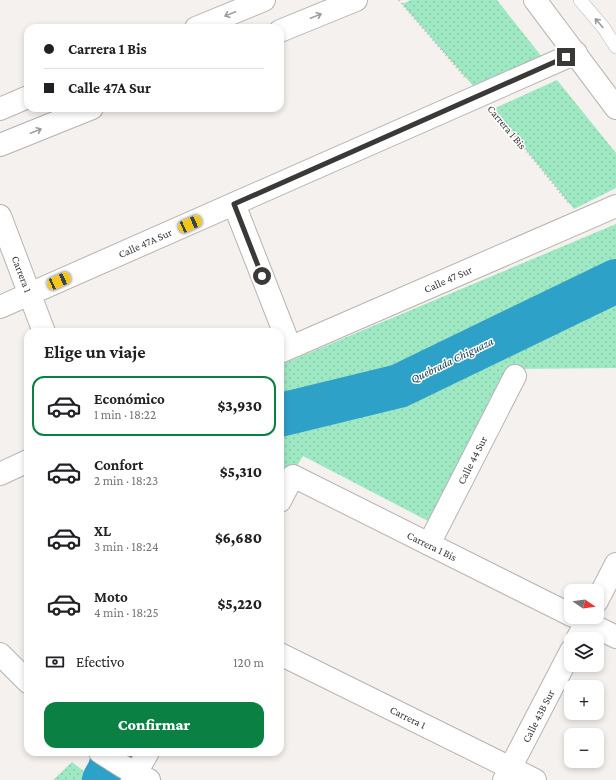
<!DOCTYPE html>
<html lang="es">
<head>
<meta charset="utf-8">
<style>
  body { margin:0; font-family:"Crimson Pro",serif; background:#f6f6f6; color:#202124; height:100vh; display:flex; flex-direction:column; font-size:15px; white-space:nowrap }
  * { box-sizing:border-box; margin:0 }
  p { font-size:13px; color:#757577 }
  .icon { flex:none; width:22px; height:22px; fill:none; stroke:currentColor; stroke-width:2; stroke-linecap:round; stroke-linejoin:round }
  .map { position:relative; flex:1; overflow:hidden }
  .sheet { position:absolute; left:24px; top:328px; width:260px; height:428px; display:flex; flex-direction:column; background:#fff; border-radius:12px; box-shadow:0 2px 6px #0003 }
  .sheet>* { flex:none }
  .banner { position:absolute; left:24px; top:24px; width:260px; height:88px; border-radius:12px; box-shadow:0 2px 6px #0003; display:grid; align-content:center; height:88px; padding:0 20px; background:#fff }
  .needle { width:26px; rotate:103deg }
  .tools { position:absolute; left:564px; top:584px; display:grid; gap:8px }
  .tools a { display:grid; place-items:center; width:40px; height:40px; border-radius:8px; background:#fff; box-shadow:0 2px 6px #0003; font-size:20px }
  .end { position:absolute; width:18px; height:18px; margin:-9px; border:5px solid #3b3938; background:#fff; box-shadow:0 0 0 2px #fff }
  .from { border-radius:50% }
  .car { position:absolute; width:12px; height:24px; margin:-12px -6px; border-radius:5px; box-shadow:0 0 3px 1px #0007; background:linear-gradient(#f5c518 24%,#345 0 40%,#f5c518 0 76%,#345 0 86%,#f5c518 0) }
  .banner b { display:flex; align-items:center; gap:14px; height:38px; font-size:15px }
  .banner b+b { border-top:1px solid #e0e0e0 }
  .banner i { width:10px; height:10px; background:#202124 }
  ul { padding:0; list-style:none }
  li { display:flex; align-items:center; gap:12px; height:60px; margin:0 8px 6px; padding:0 12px; border:2px solid transparent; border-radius:12px }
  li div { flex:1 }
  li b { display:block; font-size:15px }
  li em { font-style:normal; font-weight:800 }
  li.active { border-color:#0b8043 }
  li>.icon { width:36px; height:36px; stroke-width:1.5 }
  h2 { padding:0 20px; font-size:18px; line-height:48px }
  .pay { display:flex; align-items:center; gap:10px; height:44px; padding:0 20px; font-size:15px }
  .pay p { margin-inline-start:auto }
  .action { display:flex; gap:8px; margin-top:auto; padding:8px 20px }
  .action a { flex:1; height:46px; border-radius:12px; background:#0b8043; color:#fff; font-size:16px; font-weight:800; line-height:46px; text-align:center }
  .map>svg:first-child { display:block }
  .grass { fill:url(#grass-dots) }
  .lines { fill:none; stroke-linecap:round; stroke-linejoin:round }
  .river { stroke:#2ea1c9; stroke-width:44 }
  .service-casing { stroke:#b7b3b1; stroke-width:14 }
  .minor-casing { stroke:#b7b3b1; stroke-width:24 }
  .tertiary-casing { stroke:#b7b3b1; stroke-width:24 }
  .secondary-casing { stroke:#b7b3b1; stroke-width:24 }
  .path { stroke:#bab7b5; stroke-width:2.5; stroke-dasharray:1 3; stroke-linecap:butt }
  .service { stroke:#fff; stroke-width:13 }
  .minor { stroke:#fff; stroke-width:22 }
  .tertiary { stroke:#fff; stroke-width:22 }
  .secondary { stroke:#fff; stroke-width:22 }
  .oneway { stroke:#9d9c9c }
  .route { stroke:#3b3938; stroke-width:5 }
  .labels { text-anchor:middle; stroke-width:3; stroke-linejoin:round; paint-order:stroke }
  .street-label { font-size:11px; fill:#3b3938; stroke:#fff }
  .water-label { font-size:12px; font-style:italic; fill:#0b3c4d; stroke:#fff }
</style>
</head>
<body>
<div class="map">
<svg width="616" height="780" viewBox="0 0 616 780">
  <defs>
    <pattern id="grass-dots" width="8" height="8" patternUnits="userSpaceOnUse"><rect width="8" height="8" fill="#9fe8c4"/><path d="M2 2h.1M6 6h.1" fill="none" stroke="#8ac8a9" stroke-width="1.8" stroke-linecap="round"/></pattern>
  </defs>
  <rect width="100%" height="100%" fill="#f5f1ee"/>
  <g class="grass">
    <path d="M 411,0 L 497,0 L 542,57 L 475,88 L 402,4 Z"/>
    <path d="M 557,80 L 616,153 L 616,188 L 574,209 L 493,109 Z"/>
    <path d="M 616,224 L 616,368 L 508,369 L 428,521 L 303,456 L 280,494 L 280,365 Z"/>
    <path d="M 72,762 L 95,780 L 53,780 Z"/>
  </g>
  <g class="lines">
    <g class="river">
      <path d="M 280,415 L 399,386 L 616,281"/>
      <path d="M 104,780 L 109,771 L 115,752"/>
    </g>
    <defs>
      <path id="service" d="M 580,0 L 603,27 L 616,47"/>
      <g id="minor">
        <path d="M 196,28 L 264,0"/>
        <path d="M 280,31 L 356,0"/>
        <path d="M 0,109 L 28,97"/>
        <path d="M 0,145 L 92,108"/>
        <path d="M 234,204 L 290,347"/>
        <path d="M 0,216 L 44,332"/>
        <path d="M 0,307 L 576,53"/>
        <path d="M 280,352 L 616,206"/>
        <path d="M 0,474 L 28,461"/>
        <path d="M 280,501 L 293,476 L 571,615"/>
        <path d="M 429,544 L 515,376"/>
        <path d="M 576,617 L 616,637"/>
        <path d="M 0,654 L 28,682"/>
        <path d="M 280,654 L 535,780"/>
        <path d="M 100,752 L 122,766 L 149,780"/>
        <path d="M 132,780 L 148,752"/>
      </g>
      <g id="tertiary">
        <path d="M 597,601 L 616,564"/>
        <path d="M 577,639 L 589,617"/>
        <path d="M 504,780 L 571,651"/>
      </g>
      <path id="secondary" d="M 535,0 L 616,108"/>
    </defs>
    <use href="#service" class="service-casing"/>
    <use href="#minor" class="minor-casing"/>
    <use href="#tertiary" class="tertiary-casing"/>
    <use href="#secondary" class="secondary-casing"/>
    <g class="path">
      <path d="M 399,0 L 465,77"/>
      <path d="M 497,114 L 568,202"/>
    </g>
    <use href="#service" class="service"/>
    <use href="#minor" class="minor"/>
    <use href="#tertiary" class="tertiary"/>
    <use href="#secondary" class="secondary"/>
  </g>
  <defs><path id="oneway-shaft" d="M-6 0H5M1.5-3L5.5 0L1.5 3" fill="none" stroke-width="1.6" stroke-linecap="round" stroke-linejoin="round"/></defs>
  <g class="oneway">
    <use href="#oneway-shaft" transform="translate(230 14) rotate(158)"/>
    <use href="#oneway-shaft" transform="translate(316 16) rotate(-22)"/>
    <use href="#oneway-shaft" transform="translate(599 23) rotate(-130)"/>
    <use href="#oneway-shaft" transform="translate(36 131) rotate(-22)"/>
  </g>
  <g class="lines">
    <path class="route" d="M 262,276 L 234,204 L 566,57"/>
  </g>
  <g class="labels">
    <g class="street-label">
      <text transform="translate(507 127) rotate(50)" y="4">Carrera 1 Bis</text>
      <text transform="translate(145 243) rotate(-24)" y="4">Calle 47A Sur</text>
      <text transform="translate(22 274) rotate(69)" y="4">Carrera 1</text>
      <text transform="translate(448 279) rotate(-24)" y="4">Calle 47 Sur</text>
      <text transform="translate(472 460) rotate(-63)" y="4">Calle 44 Sur</text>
      <text transform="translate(432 546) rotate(26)" y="4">Carrera 1 Bis</text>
      <text transform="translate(538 716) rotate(-63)" y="4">Calle 43B Sur</text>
      <text transform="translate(408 717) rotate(26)" y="4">Carrera 1</text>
    </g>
    <g class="water-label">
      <text transform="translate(452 360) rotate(-26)" y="4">Quebrada Chiguaza</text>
    </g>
  </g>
</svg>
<div class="tools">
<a><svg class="needle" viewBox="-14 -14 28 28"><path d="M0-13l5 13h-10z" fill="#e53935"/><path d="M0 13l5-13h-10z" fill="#757577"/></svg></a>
<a><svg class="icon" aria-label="layers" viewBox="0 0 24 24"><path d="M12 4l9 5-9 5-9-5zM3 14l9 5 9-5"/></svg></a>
<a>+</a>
<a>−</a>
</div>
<i class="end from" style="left:262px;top:276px"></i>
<i class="end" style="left:566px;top:57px"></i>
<i class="car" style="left:190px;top:224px;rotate:66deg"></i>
<i class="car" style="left:59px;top:281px;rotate:66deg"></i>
<div class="banner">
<b><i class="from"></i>Carrera 1 Bis</b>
<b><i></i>Calle 47A Sur</b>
</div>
<section class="sheet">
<h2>Elige un viaje</h2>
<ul>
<li class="active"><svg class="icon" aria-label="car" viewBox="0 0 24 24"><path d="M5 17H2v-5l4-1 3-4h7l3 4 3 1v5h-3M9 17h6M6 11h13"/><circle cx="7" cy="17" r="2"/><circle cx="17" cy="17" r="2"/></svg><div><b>Económico</b><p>1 min · 18:22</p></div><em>$3,930</em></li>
<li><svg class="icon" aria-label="car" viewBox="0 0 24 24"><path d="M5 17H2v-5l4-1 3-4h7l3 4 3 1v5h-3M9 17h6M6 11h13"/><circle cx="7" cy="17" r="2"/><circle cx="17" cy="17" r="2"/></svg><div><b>Confort</b><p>2 min · 18:23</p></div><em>$5,310</em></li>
<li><svg class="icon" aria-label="car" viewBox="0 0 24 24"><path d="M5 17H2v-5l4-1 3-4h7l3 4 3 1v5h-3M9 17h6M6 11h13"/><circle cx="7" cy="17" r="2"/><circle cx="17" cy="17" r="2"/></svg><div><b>XL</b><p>3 min · 18:24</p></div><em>$6,680</em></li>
<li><svg class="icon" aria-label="car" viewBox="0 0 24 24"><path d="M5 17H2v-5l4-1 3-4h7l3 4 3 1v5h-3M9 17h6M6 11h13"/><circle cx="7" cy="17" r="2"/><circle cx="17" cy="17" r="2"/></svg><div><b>Moto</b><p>4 min · 18:25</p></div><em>$5,220</em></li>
</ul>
<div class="pay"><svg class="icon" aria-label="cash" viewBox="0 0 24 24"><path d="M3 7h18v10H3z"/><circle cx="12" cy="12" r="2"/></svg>Efectivo<p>120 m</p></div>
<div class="action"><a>Confirmar</a></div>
</section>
</div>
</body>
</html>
